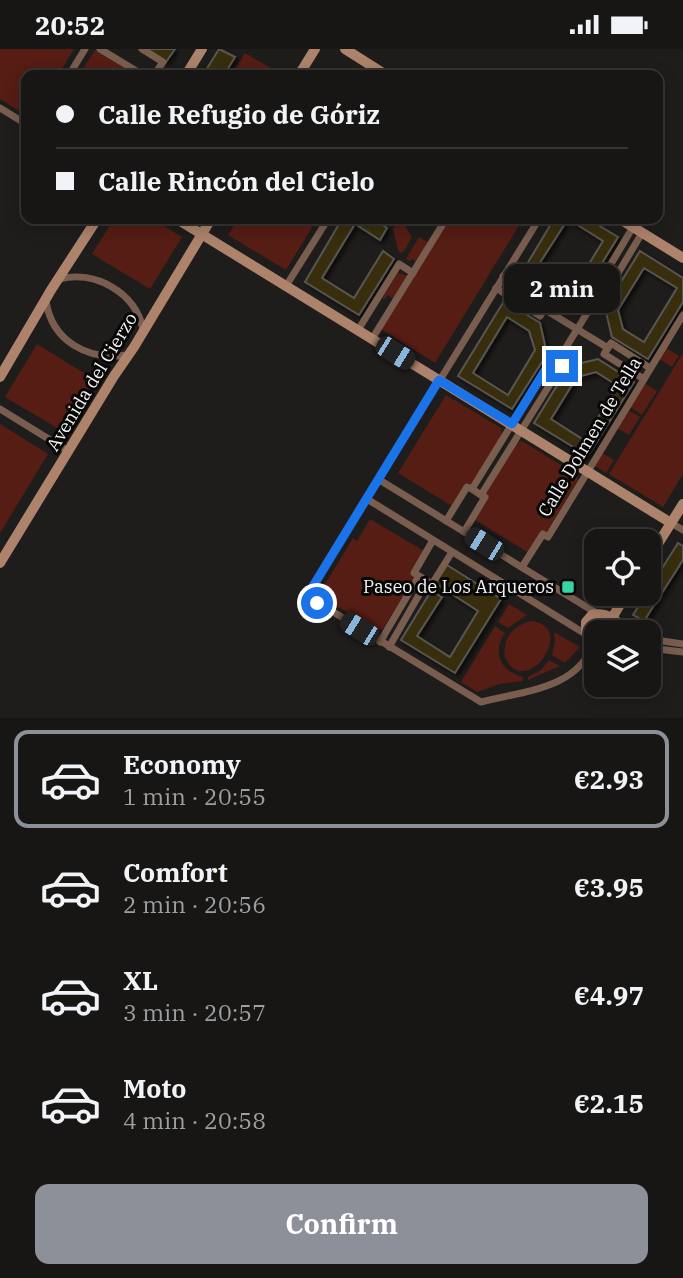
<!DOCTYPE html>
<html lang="en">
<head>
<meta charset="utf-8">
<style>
  body { margin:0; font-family:"IBM Plex Serif",serif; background:#201f1d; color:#f1f3f6; height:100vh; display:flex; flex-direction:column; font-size:26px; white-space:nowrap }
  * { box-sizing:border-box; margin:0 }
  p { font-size:23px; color:#9e9fa0 }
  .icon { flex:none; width:38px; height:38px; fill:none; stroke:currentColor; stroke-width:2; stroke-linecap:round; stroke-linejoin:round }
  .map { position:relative; height:669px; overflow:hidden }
  .side { display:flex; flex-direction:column; background:#171614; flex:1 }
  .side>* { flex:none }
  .hud { position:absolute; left:21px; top:21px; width:642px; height:154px; border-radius:14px; box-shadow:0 4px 18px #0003,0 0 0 2px #363534; display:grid; align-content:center; height:154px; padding:0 35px; background:#171614 }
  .tools { position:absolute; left:584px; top:480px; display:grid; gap:14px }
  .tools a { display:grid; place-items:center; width:77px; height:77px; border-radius:14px; background:#171614; box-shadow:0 4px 18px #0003,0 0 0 2px #363534; font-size:35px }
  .end { position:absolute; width:32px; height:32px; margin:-16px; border:9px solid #1a73e8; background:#fff; box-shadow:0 0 0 4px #fff }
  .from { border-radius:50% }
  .bubble { position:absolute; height:49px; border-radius:14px; background:#171614; box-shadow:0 4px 18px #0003,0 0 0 2px #363534; font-size:23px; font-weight:800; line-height:49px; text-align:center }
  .car { position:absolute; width:21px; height:42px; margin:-21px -10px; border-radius:9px; box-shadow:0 0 5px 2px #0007; background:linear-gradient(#222 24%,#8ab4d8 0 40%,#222 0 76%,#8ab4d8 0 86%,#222 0) }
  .hud b { display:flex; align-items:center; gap:24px; height:66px; font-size:26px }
  .hud b+b { border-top:2px solid #363534 }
  .hud i { width:18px; height:18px; background:#f1f3f6 }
  ul { padding:12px 0 0; list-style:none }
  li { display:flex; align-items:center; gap:21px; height:98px; margin:0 14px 10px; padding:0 21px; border:4px solid transparent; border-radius:14px }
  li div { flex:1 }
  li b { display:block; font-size:26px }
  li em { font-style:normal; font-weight:800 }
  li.active { border-color:#8c9099 }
  li>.icon { width:63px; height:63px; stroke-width:1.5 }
  .primary-button { display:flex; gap:14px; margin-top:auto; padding:14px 35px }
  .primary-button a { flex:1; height:80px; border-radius:14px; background:#8c9099; color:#fff; font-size:28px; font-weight:800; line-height:80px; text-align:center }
  .status { display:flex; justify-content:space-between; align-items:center; height:49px; padding:0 35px; background:#171614; direction:ltr }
  .status svg { height:19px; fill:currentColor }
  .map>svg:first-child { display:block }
  .green { fill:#551d14 }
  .building { fill:#392d07; stroke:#575653; stroke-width:2; fill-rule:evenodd; filter:url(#shadow) }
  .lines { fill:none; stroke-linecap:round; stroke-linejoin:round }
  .street { stroke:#795e4f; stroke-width:7 }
  .secondary { stroke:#ad836b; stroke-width:10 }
  .route { stroke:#1a73e8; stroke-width:9 }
  .poi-dot { fill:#37d4a6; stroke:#080707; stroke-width:2.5 }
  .labels { text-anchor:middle; stroke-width:6; stroke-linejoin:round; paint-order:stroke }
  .street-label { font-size:18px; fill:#f5f3f2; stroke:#080707 }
  .poi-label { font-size:18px; fill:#f5f3f2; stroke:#080707; text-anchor:end }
</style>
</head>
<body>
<div class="status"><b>20:52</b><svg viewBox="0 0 49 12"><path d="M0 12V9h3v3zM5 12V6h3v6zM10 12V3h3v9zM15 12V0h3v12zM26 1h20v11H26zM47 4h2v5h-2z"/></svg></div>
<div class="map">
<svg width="683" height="669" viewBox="0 0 683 669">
  <defs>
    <filter id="shadow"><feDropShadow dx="3" dy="3" stdDeviation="2" flood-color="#0009"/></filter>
  </defs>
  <rect width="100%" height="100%" fill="#1f1d1b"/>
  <g class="green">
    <path d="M 0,0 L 74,0 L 58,26 L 26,26 L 26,66 L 0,50 Z"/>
    <path d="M 95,1 L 136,26 L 79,26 Z"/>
    <path d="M 245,4 L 279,24 L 278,26 L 244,26 L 235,20 Z"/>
    <path d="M 114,170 L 152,170 L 182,188 L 150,240 L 92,205 Z"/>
    <path d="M 238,170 L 317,170 L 286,221 L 228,186 Z"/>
    <path d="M 449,170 L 523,170 L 435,314 L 381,280 Z"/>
    <path d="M 402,172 L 412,188 L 404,202 L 401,204 L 398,201 L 393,180 L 398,173 Z"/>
    <path d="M 419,188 L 428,193 L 416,213 L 412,210 L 410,212 L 406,210 Z"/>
    <path d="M 398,224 L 408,227 L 394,250 L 388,246 L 385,250 L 382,249 Z"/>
    <path d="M 509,236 L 528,247 L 527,250 L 533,253 L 535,251 L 542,256 L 538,262 L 518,250 L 519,247 L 505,242 Z"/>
    <path d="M 37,295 L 95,331 L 62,382 L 5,348 Z"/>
    <path d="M 666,299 L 679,307 L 672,318 L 659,310 Z"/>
    <path d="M 683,304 L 683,425 L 663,458 L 609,425 Z"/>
    <path d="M 644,334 L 657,342 L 642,366 L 630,358 Z"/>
    <path d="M 446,346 L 501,379 L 502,386 L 471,437 L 452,457 L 398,424 Z"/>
    <path d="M 628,361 L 640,368 L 629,386 L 617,379 Z"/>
    <path d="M 0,375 L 48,405 L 0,484 Z"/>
    <path d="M 522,392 L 577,426 L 578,432 L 546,484 L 529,504 L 475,471 L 484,446 L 516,394 Z"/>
    <path d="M 602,404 L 614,411 L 606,424 L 594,416 Z"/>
    <path d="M 370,470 L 424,502 L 411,525 L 415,528 L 383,580 L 377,582 L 322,548 L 321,542 L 353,489 L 357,492 Z"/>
    <path d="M 509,555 L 527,566 L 508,579 L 498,573 Z"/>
    <path d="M 531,572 C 579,577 525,653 505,608 C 502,590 513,576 531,572 Z"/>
    <path d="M 495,577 L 505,584 C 492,603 500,622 523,628 L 523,632 L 500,635 L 477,643 L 461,633 Z"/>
    <path d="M 554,583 L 580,598 L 565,614 L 552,606 L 555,592 Z"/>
    <path d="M 549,611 L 560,617 L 528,631 L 528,628 L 541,621 Z"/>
  </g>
  <g class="building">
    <path d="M 145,0 L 175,0 L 166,13 Z"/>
    <path d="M 219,0 L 235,8 L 224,26 L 203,26 Z"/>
    <path d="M 342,170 L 372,170 L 387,179 L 380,191 L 355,175 L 322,229 L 354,249 L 383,202 L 394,210 L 359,266 L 305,233 Z"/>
    <path d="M 554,170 L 588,170 L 618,188 L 583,245 L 554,252 L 518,230 ZM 568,170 L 603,192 L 576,236 L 555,241 L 532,226 Z"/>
    <path d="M 640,202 L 683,229 L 683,253 L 648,310 L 612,288 L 605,259 ZM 644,219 L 677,239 L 644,293 L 623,280 L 618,261 Z"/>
    <path d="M 504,252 L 540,274 L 547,305 L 512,360 L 458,327 ZM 507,268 L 529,282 L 535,301 L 508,346 L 473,324 Z"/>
    <path d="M 598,310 L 634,333 L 588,407 L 534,374 L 569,317 ZM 596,323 L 618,337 L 584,391 L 551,370 L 577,328 Z"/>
    <path d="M 678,494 L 683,497 L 683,511 L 644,572 L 633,566 L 647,544 L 649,544 L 649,540 Z"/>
    <path d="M 589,495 L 597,500 L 597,515 L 586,508 L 588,505 L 584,503 Z"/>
    <path d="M 447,516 L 501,550 L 455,624 L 401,591 L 431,542 L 442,548 L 417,587 L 450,608 L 478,562 L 435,534 Z"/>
  </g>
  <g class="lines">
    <g class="street">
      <path d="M 100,0 L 143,26"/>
      <path d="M 142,0 L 163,13 L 154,26"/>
      <path d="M 69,26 L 85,0"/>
      <path d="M 0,59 L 26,75"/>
      <path d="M 384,170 L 388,172 L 389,170"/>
      <path d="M 539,170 L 307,547 L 481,653 C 522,642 578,641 594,593"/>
      <path d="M 633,178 L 593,245 L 602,251 L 642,184"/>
      <path d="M 59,230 C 95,221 135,243 143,280"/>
      <path d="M 286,237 L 328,170"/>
      <path d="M 496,239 L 540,267 L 548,255 L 503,227"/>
      <path d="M 46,252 C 52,293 89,312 127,306"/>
      <path d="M 544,260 L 608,299"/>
      <path d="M 358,281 L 399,215 L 413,224"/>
      <path d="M 372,290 L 446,170"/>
      <path d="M 552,310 L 562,316 L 481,446 L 472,440 Z"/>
      <path d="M 557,313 L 597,248"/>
      <path d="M 644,330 L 604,305 L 611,294 L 650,319"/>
      <path d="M 0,360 L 68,402"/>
      <path d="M 378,430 L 598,565"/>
      <path d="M 367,450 L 587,586"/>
      <path d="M 446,472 L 467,438 L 472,440"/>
      <path d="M 671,474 L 683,481"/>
      <path d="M 464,483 L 485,448 L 481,446"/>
      <path d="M 522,518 L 543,485 L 548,488 L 683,266"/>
      <path d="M 419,527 L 414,524 L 433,491"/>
      <path d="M 427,532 L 432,535 L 452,503"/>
      <path d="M 649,590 L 683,595"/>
      <path d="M 380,593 L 419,527 L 427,532 L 389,598"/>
      <path d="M 649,599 L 683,603"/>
    </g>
    <g class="secondary">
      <path d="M 345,0 L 386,26"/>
      <path d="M 186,26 L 202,0"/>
      <path d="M 299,26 L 315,0"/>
      <path d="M 177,170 L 671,474"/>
      <path d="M 620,170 L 683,209"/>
      <path d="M 0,328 L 51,241 L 97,170"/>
      <path d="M 649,509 L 683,455"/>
      <path d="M 0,514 L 114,327 L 134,298 L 211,170"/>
      <path d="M 612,569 L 627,544"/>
      <path d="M 597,595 L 586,583 L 586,573 L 592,566 C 606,563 618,570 624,583"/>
    </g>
  </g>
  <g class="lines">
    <path class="route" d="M 317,554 L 307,547 L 439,331 L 512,375 L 552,310 L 562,317"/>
  </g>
  <rect class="poi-dot" x="561" y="531" width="14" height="14" rx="3.5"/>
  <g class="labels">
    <g class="street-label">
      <text transform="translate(92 333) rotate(-59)" y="6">Avenida del Cierzo</text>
      <text transform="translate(590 388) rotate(-59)" y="6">Calle Dolmen de Tella</text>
    </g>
    <g class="poi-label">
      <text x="554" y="544">Paseo de Los Arqueros</text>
    </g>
  </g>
</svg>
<div class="tools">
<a><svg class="icon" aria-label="locate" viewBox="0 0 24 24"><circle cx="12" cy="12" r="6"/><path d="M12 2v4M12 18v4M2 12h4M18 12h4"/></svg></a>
<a><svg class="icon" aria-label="layers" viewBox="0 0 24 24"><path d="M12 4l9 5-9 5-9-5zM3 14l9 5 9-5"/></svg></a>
</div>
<i class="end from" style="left:317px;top:554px"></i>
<i class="end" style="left:562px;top:317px"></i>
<div class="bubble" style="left:504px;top:215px;width:116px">2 min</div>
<i class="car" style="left:395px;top:304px;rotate:122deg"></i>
<i class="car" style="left:484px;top:495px;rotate:302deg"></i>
<i class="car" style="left:359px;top:580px;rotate:302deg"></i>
<div class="hud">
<b><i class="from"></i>Calle Refugio de Góriz</b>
<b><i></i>Calle Rincón del Cielo</b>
</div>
</div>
<section class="side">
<ul>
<li class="active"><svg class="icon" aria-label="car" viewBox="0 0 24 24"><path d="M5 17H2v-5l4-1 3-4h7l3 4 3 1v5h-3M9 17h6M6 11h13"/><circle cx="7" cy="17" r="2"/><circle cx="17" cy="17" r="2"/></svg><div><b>Economy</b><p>1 min · 20:55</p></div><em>€2.93</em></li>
<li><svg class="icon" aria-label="car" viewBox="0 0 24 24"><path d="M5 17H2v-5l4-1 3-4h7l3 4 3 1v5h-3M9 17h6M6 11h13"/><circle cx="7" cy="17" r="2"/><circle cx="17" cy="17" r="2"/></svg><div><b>Comfort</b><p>2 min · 20:56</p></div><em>€3.95</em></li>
<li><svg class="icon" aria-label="car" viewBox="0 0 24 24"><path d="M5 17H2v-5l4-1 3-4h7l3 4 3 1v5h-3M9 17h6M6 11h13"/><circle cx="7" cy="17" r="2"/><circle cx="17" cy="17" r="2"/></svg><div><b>XL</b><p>3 min · 20:57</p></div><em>€4.97</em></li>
<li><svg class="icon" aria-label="car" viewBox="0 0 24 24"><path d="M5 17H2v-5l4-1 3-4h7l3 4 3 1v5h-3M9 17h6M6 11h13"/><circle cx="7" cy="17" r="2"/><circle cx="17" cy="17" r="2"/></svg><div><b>Moto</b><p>4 min · 20:58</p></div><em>€2.15</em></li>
</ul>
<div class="primary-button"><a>Confirm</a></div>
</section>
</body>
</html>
